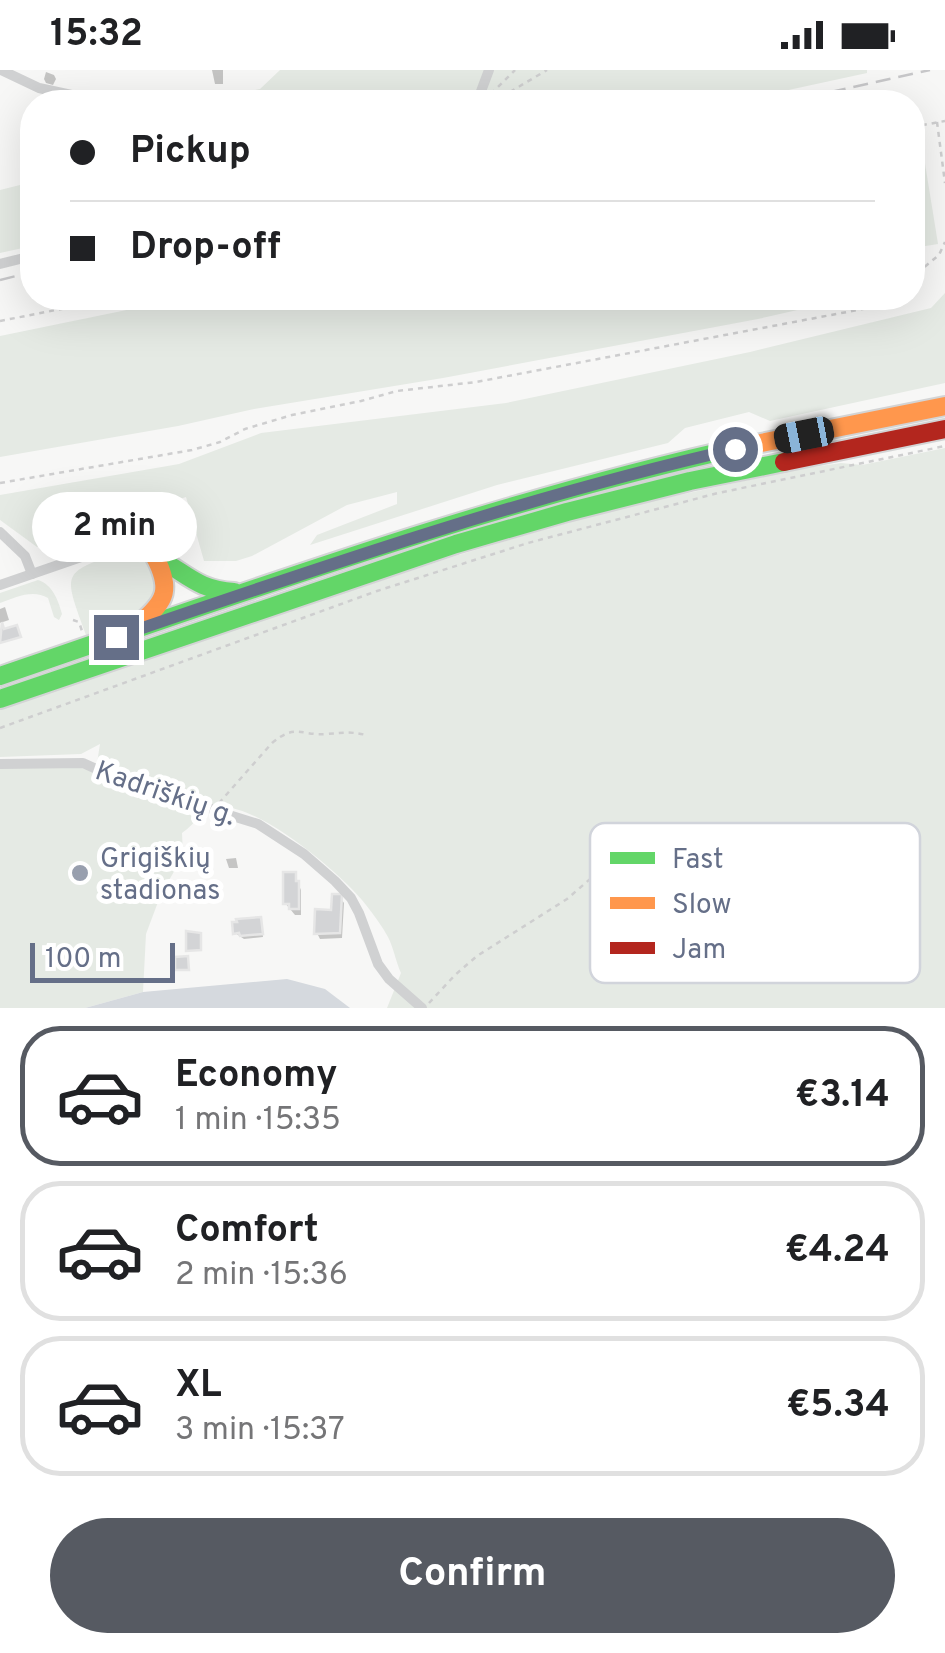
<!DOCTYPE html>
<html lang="en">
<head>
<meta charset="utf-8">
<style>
  body { margin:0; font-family:Overpass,sans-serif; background:#f6f6f6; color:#202124; height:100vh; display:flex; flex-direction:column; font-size:38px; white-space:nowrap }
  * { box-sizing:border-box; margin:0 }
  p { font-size:32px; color:#757577 }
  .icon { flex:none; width:55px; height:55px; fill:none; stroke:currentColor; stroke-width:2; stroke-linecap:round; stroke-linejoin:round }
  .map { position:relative; height:938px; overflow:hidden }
  .details { display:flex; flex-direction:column; background:#fff; flex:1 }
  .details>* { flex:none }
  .hud { position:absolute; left:20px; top:20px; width:905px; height:220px; border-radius:40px; box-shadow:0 10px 40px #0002; display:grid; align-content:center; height:220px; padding:0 50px; background:#fff }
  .scale { position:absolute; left:30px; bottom:25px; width:145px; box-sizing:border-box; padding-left:10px; border:5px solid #656f88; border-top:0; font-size:28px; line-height:35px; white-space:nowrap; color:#656f88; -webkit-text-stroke:8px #fff; paint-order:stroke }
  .end { position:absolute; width:45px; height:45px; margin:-22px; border:12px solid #656f88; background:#fff; box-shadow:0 0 0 5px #fff }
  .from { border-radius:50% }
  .bubble { position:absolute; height:70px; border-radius:35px; background:#fff; box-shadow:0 10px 40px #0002; font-size:32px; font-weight:700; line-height:70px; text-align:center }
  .car { position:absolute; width:30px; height:60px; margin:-30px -15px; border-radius:12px; box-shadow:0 0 8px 2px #0007; background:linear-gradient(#222 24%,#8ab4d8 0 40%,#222 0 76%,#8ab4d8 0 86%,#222 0) }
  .hud b { display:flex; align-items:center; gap:35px; height:95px; font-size:38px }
  .hud b+b { border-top:2px solid #e0e0e0 }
  .hud i { width:25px; height:25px; background:#202124 }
  ul { padding:18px 0 0; list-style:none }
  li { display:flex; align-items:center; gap:30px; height:140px; margin:0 20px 15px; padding:0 30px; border:5px solid #e0e0e0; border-radius:40px }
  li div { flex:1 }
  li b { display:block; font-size:38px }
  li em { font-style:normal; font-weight:700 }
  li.on { border-color:#565a62 }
  li>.icon { width:90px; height:90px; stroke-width:1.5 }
  .action { display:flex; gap:20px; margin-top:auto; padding:20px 50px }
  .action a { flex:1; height:115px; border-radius:60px; background:#565a62; color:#fff; font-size:40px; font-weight:700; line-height:115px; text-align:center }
  .status { display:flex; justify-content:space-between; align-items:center; height:70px; padding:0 50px; background:#fff; direction:ltr }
  .status svg { height:28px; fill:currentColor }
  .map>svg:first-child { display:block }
  .green { fill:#e5eae4 }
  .water { fill:#d5d9de }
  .shadow { fill:#0003 }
  .building { fill:#d3d4d6; stroke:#e6e6e6; stroke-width:2.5 }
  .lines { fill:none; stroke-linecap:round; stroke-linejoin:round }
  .fast-casing { stroke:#d3d4d5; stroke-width:22 }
  .slow-casing { stroke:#d3d4d5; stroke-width:22 }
  .jam-casing { stroke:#d3d4d5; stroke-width:22 }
  .path { stroke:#cececf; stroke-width:2.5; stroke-dasharray:5 5; stroke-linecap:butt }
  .street { stroke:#d0d1d2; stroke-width:10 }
  .fast { stroke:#63d668; stroke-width:18 }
  .slow { stroke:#ff974d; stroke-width:18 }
  .jam { stroke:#b3261e; stroke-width:18 }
  .rail { stroke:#c7c7c9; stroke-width:2.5; stroke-dasharray:15 8; stroke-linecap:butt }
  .route { stroke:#656f88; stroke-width:12 }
  .poi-dot { fill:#989fae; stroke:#fff; stroke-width:4 }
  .labels { text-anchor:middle; stroke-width:10; stroke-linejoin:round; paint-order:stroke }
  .street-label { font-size:28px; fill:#656f88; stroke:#fff }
  .poi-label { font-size:28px; fill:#656f88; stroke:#fff; text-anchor:start }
  .key { fill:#fff; stroke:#d1d4db; stroke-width:2.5 }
  .key-label { font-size:28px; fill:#656f88 }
</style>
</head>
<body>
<div class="status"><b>15:32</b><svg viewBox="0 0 49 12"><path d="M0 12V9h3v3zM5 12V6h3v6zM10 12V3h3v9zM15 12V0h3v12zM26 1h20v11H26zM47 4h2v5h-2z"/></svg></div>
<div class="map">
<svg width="945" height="938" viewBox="0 0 945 938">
  <rect width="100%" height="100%" fill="#f7f7f6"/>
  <g class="green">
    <path d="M 280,0 L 867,0 L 867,3 L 733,32 L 220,32 L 219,27 L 260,19 Z"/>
    <path d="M 922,75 L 938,174 L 913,178 L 913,76 Z"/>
    <path d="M 32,112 L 32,176 L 0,183 L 0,120 Z"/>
    <path d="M 945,223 L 945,313 L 770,351 L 749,342 L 685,358 L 668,373 L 497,415 L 310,475 L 317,465 L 397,434 L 397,422 L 347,435 L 252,486 L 236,491 L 204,491 L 186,427 L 37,477 L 0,450 L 0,425 L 179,394 L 261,363 L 506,333 L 750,282 L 931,238 Z"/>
    <path d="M 185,228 L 851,228 L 758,249 L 443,308 L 254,339 L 178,356 L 0,387 L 0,266 Z"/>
    <path d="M 945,378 L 945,938 L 387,938 L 401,903 C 396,892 393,876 388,867 C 382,856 374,845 366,835 C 343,805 259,734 220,737 C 203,739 195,754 182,763 L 183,786 L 161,824 L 146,864 L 143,922 L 85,938 L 0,938 L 0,698 L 70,697 L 92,699 L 97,693 L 100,674 L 81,684 L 0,687 L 0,638 L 455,486 L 614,439 L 800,399 L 841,393 L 862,395 Z"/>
    <path d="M 126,480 C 153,488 154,497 162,523 L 144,544 L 86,565 C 63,500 60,504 126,480 Z"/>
    <path d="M 38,510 C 53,515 58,530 62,544 L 59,550 L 54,547 L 48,528 C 33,519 16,527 0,533 L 0,523 Z"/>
  </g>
  <path class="water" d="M 287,909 L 325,919 L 350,938 L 85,938 L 143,922 Z"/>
  <g class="shadow">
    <path d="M 212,0 L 223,0 L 223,14 L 215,14 Z"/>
    <path d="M 46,2 L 54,5 L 56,9 L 53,15 L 46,13 L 44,9 Z"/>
    <path d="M 5,537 L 9,550 L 0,553 L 0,539 Z"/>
    <path d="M 236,788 L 238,798 L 229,798 L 226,789 Z"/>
    <path d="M 294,805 L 301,820 L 301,845 L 295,845 L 285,833 Z"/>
    <path d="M 340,827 L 344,833 L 342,868 L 320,869 L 317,863 L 333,842 Z"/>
    <path d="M 261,853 L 263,867 L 244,869 L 235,863 Z"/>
  </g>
  <g class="building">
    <path d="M 2,552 L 4,559 L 17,555 L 21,567 L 0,573 Z"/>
    <path d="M 283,802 L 296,802 L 296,811 L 299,811 L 299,839 L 289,839 L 289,834 L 283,834 Z"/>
    <path d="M 332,824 L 342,824 L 340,863 L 314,864 L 315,839 L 331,840 Z"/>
    <path d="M 261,847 L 263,864 L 240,866 L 239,863 L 233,864 L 232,852 L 237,852 L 236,849 Z"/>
    <path d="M 186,861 L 201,863 L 201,880 L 186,881 Z"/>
    <path d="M 188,886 L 189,900 L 175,900 L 175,887 Z"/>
  </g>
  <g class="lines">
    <defs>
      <g id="fast">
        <path d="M 155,487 C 186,502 196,520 234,522"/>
        <path d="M 0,606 C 246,522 491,432 746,376"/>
        <path d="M 0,629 L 456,474 L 567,442 L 690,411 L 784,392"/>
      </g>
      <g id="slow">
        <path d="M 746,376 L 945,336"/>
        <path d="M 140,553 C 167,531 171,518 155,487"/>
      </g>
      <path id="jam" d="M 784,392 L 945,359"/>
    </defs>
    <use href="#fast" class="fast-casing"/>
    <use href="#slow" class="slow-casing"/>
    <use href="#jam" class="jam-casing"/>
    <g class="path">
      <path d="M 491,24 L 515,0"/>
      <path d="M 493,32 L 547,0"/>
      <path d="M 937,52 L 945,113"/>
      <path d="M 912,57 L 945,51"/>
      <path d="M 912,188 L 917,203 L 912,212"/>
      <path d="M 917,203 L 939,185 L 945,172"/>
      <path d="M 0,251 L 117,228"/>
      <path d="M 0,413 L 192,380 L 220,372 L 245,359 L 292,345 L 361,331 L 397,321 L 476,312 L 884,235 L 896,228"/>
      <path d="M 73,550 L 79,552 L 83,564"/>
      <path d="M 0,658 L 377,521 L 528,473 L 718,423 L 945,376"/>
      <path d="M 219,733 L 272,673 C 296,653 301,666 326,664 C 341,663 350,661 366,665"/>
      <path d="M 158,787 L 178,785"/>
      <path d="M 429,933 L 455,905 L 477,886 L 567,829 L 597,803 L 630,761"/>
    </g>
    <g class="street">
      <path d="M 1,0 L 39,18 L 104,32"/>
      <path d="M 477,32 L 489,0"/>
      <path d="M 0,194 L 32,186"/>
      <path d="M 0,462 L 25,486 L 32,504"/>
      <path d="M 0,515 L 116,475 C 132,474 142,477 155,487"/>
      <path d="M 0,694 L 83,693 L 116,708 L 174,718 L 213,740 L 258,754 L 304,784 L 335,811 L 351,828 L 359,843 L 378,894 L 389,909 L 422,938"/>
    </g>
    <use href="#fast" class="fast"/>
    <use href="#slow" class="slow"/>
    <use href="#jam" class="jam"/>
    <g class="rail">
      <path d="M 786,32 L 930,0"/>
      <path d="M 0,210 L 32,202"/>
    </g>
  </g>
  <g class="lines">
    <path class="route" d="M 116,567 C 321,497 524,427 735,379"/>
  </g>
  <circle class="poi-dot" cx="80" cy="803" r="10"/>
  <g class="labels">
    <g class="street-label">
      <text transform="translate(166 722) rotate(19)" y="10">Kadriškių g.</text>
    </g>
    <g class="poi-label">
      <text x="100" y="797">Grigiškių<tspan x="100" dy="32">stadionas</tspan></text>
    </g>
  </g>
  <rect x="590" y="753" width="330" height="160" rx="15" class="key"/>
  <rect x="610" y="782" width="45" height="12" fill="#63d668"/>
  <rect x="610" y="827" width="45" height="12" fill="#ff974d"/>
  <rect x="610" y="872" width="45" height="12" fill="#b3261e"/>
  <g class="key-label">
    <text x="672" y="798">Fast</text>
    <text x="672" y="843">Slow</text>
    <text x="672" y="888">Jam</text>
  </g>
</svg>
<div class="scale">100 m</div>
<i class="end from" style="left:735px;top:379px"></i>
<i class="end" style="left:116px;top:567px"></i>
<div class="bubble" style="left:32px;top:422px;width:165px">2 min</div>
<i class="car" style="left:804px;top:365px;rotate:259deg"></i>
<div class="hud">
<b><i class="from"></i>Pickup</b>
<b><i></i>Drop-off</b>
</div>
</div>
<section class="details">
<ul>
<li class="on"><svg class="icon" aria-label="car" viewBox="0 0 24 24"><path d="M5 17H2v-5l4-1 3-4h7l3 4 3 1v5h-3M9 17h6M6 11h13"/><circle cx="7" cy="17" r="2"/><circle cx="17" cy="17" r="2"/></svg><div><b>Economy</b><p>1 min · 15:35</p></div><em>€3.14</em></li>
<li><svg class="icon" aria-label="car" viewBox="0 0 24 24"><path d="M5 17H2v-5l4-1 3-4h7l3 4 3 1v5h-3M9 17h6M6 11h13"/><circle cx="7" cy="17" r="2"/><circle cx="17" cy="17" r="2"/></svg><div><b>Comfort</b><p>2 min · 15:36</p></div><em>€4.24</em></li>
<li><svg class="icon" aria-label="car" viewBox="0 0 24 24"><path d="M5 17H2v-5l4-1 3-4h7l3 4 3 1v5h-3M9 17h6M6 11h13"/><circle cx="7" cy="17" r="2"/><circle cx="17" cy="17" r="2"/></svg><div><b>XL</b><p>3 min · 15:37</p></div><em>€5.34</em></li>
</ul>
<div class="action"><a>Confirm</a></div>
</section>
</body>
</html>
